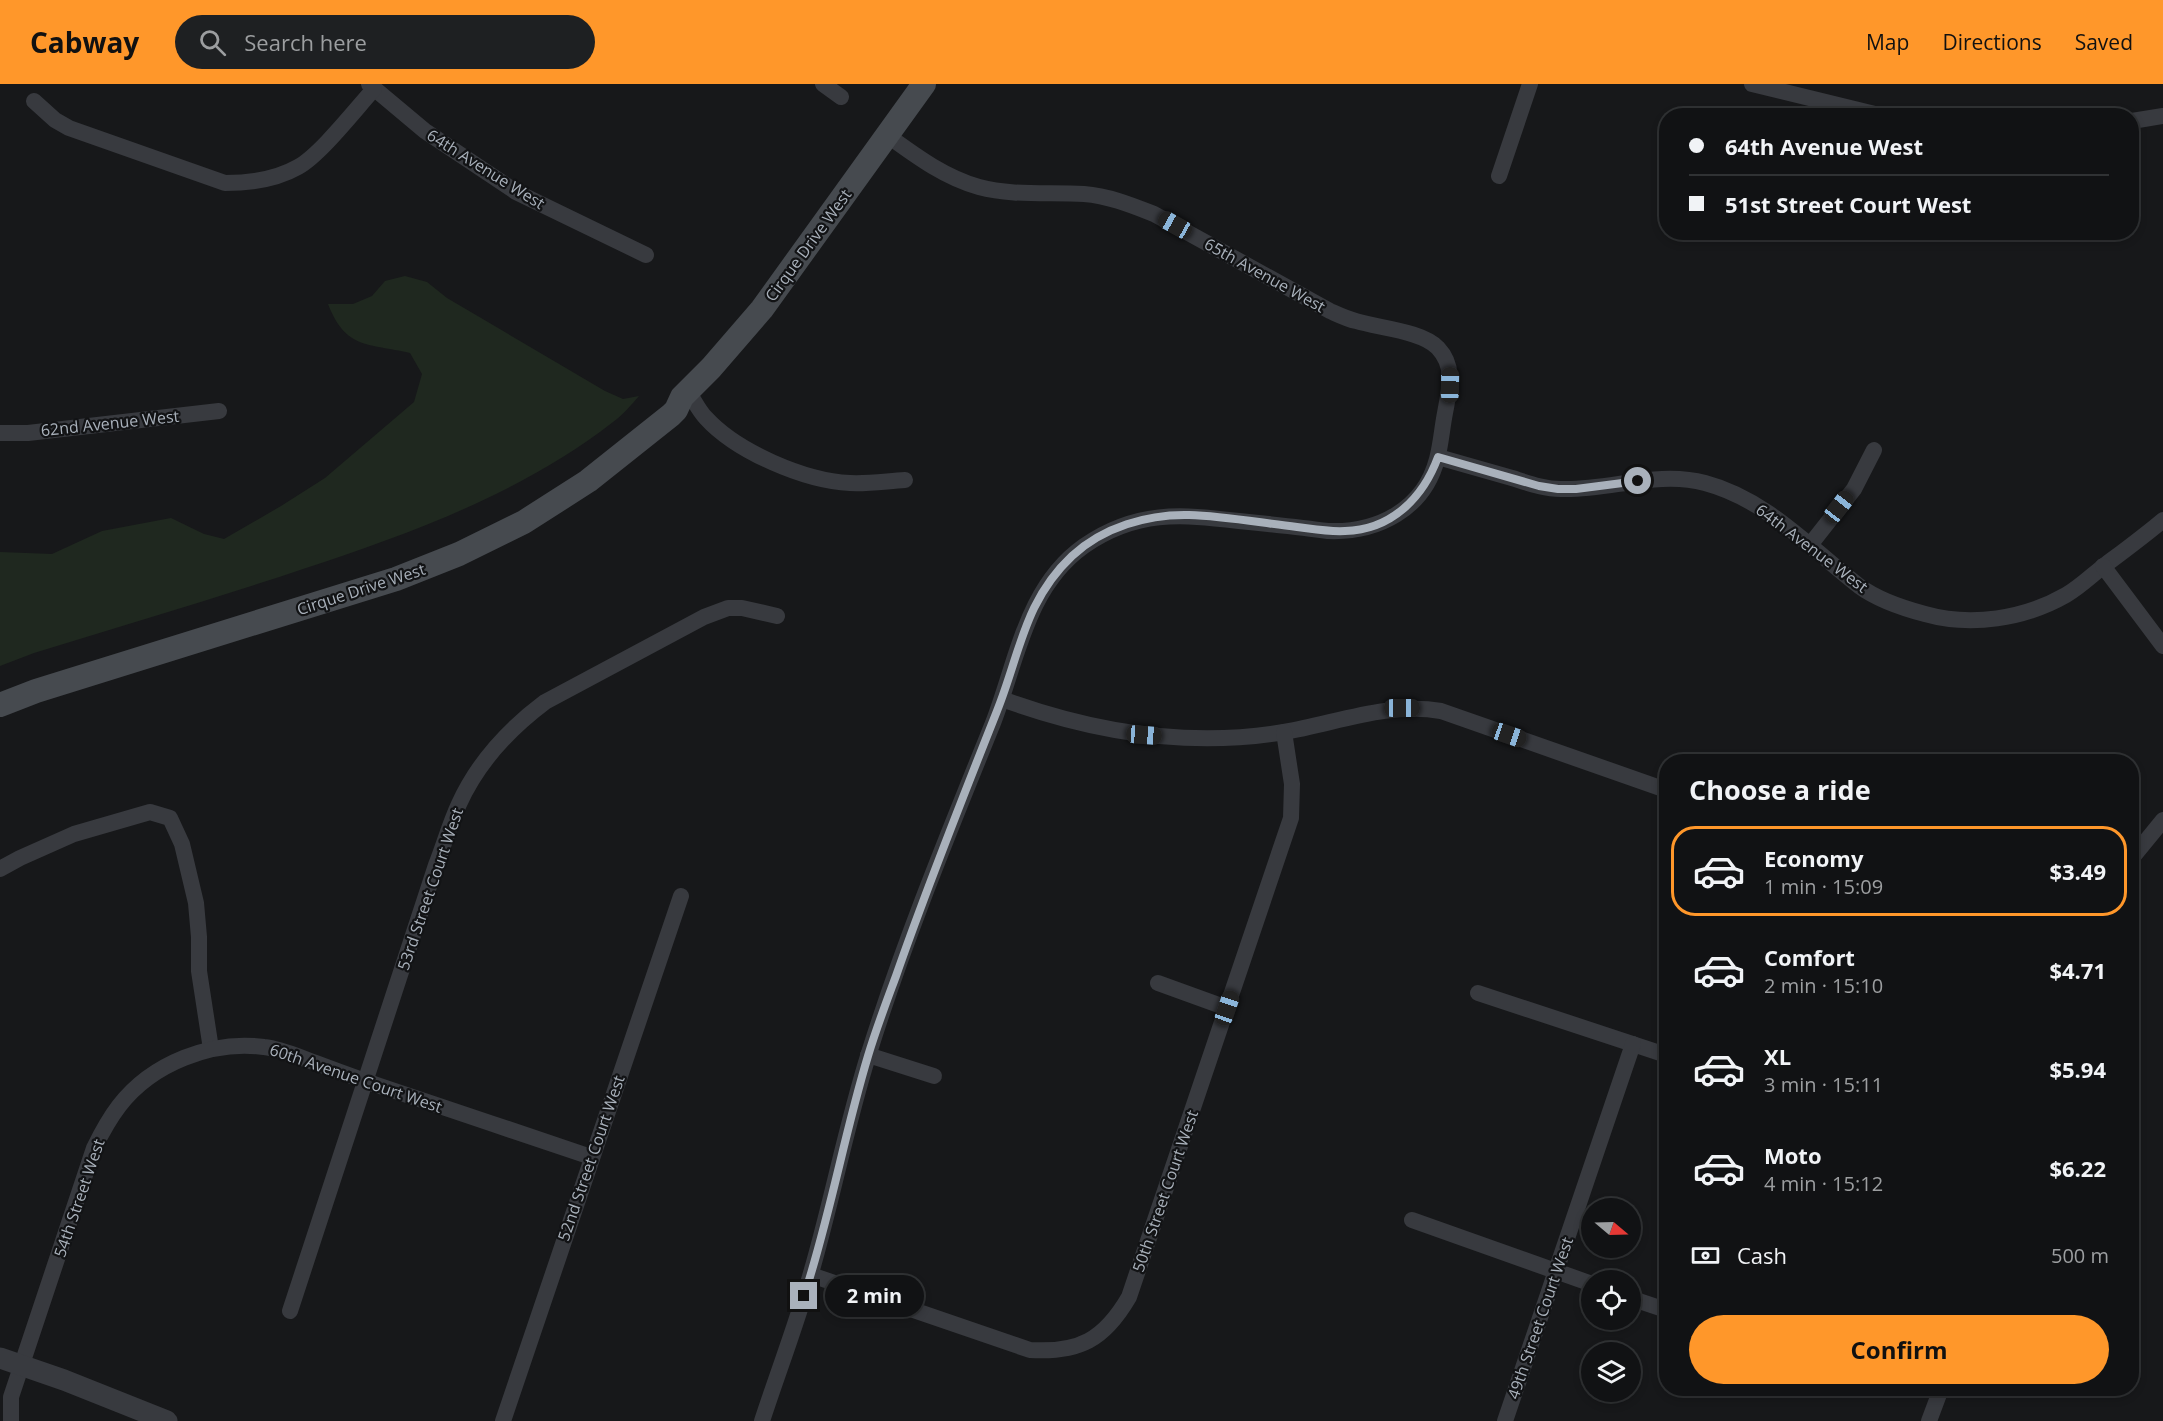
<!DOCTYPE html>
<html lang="en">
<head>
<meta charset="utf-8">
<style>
  body { margin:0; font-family:"Open Sans",sans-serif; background:#1e2022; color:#f1f3f6; height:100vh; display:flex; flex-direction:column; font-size:22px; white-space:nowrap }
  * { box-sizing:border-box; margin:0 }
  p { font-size:20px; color:#9c9ea0 }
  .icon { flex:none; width:33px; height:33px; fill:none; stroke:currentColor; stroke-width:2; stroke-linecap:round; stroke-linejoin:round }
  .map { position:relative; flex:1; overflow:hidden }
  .drawer { position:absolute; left:1659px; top:670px; width:480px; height:642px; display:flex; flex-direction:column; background:#111214; border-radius:24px; box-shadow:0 3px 9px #0003,0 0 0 2px #303234 }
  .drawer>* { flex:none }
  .hud { position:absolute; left:1659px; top:24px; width:480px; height:132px; border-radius:24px; box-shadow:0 3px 9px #0003,0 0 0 2px #303234; display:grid; align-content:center; height:132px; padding:0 30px; background:#111214 }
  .needle { width:39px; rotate:109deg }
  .tools { position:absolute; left:1581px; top:1114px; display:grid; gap:12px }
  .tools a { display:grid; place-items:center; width:60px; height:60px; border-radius:50%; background:#111214; box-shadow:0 3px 9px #0003,0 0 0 2px #303234; font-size:30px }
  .end { position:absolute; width:27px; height:27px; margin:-14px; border:8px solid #a9b1bb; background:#111; box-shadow:0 0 0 3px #111 }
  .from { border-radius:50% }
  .bubble { position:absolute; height:42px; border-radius:21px; background:#111214; box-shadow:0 3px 9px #0003,0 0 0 2px #303234; font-size:20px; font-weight:700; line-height:42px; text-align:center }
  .car { position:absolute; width:18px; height:36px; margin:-18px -9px; border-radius:8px; box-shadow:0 0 4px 2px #0007; background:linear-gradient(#222 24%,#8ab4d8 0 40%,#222 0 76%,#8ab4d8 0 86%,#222 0) }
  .hud b { display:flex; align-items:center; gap:21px; height:57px; font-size:22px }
  .hud b+b { border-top:2px solid #303234 }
  .hud i { width:15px; height:15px; background:#f1f3f6 }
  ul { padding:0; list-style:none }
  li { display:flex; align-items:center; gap:18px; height:90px; margin:0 12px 9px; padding:0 18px; border:3px solid transparent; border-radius:24px }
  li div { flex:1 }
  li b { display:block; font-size:22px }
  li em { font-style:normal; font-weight:700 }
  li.active { border-color:#ff972a }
  li>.icon { width:54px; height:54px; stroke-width:1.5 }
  h2 { padding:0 30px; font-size:27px; line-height:72px }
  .pay { display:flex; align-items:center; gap:15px; height:66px; padding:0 30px; font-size:22px }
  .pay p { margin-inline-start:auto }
  .action { display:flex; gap:12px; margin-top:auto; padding:12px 30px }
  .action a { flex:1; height:69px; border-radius:36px; background:#ff972a; color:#111; font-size:24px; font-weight:700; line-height:69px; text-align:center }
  header { display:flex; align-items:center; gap:36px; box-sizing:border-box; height:84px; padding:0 30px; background:#ff972a; color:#111 }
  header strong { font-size:28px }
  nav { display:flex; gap:33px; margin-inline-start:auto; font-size:21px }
  .search { width:420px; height:54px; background:#1e2022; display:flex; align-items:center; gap:15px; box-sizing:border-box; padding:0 21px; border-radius:33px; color:#9c9ea0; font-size:22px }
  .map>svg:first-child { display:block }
  .green { fill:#1f281f }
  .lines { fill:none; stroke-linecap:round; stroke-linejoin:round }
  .minor { stroke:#383a3f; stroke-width:16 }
  .tertiary { stroke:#383a3f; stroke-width:21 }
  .secondary { stroke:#464a4f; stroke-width:24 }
  .route { stroke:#a9b1bb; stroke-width:8 }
  .labels { text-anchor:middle; stroke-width:4.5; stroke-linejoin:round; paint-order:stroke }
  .street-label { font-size:16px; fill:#a9b1bb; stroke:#121315 }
</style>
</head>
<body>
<header>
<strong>Cabway</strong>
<div class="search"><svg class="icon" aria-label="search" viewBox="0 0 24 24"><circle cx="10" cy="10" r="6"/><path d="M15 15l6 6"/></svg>Search here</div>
<nav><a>Map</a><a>Directions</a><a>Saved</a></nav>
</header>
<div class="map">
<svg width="2163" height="1337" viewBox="0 0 2163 1337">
  <rect width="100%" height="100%" fill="#17181a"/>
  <path class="green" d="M 405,192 L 427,198 L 447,214 L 605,307 L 623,315 L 639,312 C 631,321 623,331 613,338 C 522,409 412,449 303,485 C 214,515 124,541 34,569 L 0,582 L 0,468 L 52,470 L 102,447 L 171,434 L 204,450 L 224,455 L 281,422 L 325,394 L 414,318 L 422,290 L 410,269 C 368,259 346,266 328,220 L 353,220 L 372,212 L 385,197 Z"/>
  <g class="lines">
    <g class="minor">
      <path d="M 369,0 L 425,47 L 516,108 L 646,171"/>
      <path d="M 823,0 L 841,13"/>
      <path d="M 1752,0 L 1883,32"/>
      <path d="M 34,17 L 55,36 L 69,44 L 225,99 C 250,99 277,95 298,83 C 320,71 355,26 374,5"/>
      <path d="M 2132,37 L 2163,32"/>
      <path d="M 1499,92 L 1530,0"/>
      <path d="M 688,307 C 694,316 699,327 706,334 C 737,368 805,397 850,399 C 868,400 887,397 905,396"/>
      <path d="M 0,349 L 28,349 L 219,327"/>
      <path d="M 1438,373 C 1463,380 1488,387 1512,394 C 1528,399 1544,405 1561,405 C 1609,407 1657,386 1705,399 C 1766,415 1810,464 1859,502 C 1878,516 1902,524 1925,530 C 1971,543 2024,535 2066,511 C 2080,503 2092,491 2105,481 C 2125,466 2144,452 2163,436"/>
      <path d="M 1810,461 L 1854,405 L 1874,366"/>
      <path d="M 2103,482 L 2163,562"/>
      <path d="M 1002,615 C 1092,648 1188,664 1284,648 C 1337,639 1387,618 1441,627 L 1666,706"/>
      <path d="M 2132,774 L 2163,736"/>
      <path d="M 0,785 L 20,774 L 74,750 L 150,728 L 170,734 L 182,760 L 196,819 L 199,853 L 199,887 L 211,965"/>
      <path d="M 1158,899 L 1227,924"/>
      <path d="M 1478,909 L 1666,971"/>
      <path d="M 868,971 L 934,992"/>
      <path d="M 1412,1136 L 1592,1200"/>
      <path d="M 811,1191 L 1030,1266 C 1079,1269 1104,1256 1129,1213 L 1291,734 L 1292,700 L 1284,648"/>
      <path d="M 1630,1214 L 1666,1226"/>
      <path d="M 290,1227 L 436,781 C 444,761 450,739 459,720 C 478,678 509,645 545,618 L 704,533 L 728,524 L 742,524 L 777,532"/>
      <path d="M 11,1337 L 11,1313 L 94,1064 C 101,1050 109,1035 119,1022 C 152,979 212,956 264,963 C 282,965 299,973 316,979 C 340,988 364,997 389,1005 C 456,1028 524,1050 591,1073"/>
      <path d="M 503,1337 L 681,812"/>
      <path d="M 762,1337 C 778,1288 797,1239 811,1189 C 832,1117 846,1042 869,969 C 904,857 949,748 993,639 C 1017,577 1026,503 1084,462 C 1136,426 1180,430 1239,437 C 1269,440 1299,443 1328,447 C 1378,449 1424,425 1437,375 C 1441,360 1442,344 1445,329 C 1449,306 1456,283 1438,264 C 1423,247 1378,244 1356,237 C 1347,235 1339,231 1330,227 L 1154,130 C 1131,121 1109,112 1084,110 C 1049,108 1012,112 979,103 C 944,93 916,72 887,51"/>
      <path d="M 1505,1337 L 1633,960"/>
      <path d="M 1929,1337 L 1941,1305"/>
    </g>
    <path class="tertiary" d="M 0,1274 L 64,1296 L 167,1337"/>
    <path class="secondary" d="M 0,621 L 36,607 L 396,495 L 459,470 L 524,438 L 588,397 L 671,331 L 676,326 L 682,313 L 711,284 L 762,225 L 924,0"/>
  </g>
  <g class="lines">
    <path class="route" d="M 804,1212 C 830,1133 844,1051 868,972 C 876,945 886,919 896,892 C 927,803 962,715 997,627 C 1020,570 1024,517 1072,472 C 1103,443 1148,430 1189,431 C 1225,432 1261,439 1297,443 C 1313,445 1329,448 1345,447 C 1391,446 1423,414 1438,373 L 1539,402 L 1558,405 L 1576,405 L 1638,397"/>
  </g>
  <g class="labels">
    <g class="street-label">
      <text transform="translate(486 85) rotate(32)" y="6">64th Avenue West</text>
      <text transform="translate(808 161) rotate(-54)" y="6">Cirque Drive West</text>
      <text transform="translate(1265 191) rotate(29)" y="6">65th Avenue West</text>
      <text transform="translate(110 339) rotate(-6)" y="6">62nd Avenue West</text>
      <text transform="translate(1812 464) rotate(37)" y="6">64th Avenue West</text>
      <text transform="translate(361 505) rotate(-18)" y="6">Cirque Drive West</text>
      <text transform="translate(430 805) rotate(-71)" y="6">53rd Street Court West</text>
      <text transform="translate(356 994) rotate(19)" y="6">60th Avenue Court West</text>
      <text transform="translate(591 1074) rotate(-71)" y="6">52nd Street Court West</text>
      <text transform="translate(1165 1107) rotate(-71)" y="6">50th Street Court West</text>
      <text transform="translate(79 1114) rotate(-71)" y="6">54th Street West</text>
      <text transform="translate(1540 1234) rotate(-71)" y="6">49th Street Court West</text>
    </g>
  </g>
</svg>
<div class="tools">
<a><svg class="needle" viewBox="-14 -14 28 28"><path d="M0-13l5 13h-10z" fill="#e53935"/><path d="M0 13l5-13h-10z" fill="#9c9ea0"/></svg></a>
<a><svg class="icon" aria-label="locate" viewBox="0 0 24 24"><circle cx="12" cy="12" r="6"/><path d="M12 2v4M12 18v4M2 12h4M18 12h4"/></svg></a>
<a><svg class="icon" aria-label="layers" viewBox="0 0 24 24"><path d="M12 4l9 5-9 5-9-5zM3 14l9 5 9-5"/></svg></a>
</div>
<i class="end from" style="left:1638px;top:397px"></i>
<i class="end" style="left:804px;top:1212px"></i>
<div class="bubble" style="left:825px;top:1191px;width:99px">2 min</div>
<i class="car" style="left:1175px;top:141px;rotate:299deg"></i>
<i class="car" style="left:1450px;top:301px;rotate:1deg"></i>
<i class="car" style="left:1839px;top:423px;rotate:38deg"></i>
<i class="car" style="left:1402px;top:624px;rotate:90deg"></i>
<i class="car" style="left:1144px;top:651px;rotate:94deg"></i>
<i class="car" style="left:1509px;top:651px;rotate:109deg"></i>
<i class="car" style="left:1227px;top:924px;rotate:19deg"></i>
<div class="hud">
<b><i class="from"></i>64th Avenue West</b>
<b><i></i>51st Street Court West</b>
</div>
<section class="drawer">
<h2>Choose a ride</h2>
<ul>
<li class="active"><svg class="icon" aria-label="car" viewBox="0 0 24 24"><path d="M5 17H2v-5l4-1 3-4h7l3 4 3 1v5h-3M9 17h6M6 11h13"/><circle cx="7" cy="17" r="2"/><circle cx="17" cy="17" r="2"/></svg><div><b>Economy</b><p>1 min · 15:09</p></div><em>$3.49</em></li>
<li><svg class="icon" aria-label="car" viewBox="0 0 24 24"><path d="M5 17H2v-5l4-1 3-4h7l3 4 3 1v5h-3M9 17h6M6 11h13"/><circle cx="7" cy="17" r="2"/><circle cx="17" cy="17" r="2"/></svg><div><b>Comfort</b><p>2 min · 15:10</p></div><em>$4.71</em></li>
<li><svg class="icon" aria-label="car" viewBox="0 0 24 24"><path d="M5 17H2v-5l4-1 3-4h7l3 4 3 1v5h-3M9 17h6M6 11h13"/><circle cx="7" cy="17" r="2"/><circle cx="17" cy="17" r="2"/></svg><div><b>XL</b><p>3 min · 15:11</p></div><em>$5.94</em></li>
<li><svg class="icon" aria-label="car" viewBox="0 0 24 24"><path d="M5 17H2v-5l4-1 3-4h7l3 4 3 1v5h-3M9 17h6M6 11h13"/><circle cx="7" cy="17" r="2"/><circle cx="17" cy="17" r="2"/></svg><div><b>Moto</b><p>4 min · 15:12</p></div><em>$6.22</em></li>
</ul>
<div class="pay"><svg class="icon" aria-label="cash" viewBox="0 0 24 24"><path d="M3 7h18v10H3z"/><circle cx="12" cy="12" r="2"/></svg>Cash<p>500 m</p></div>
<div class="action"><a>Confirm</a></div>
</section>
</div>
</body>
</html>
